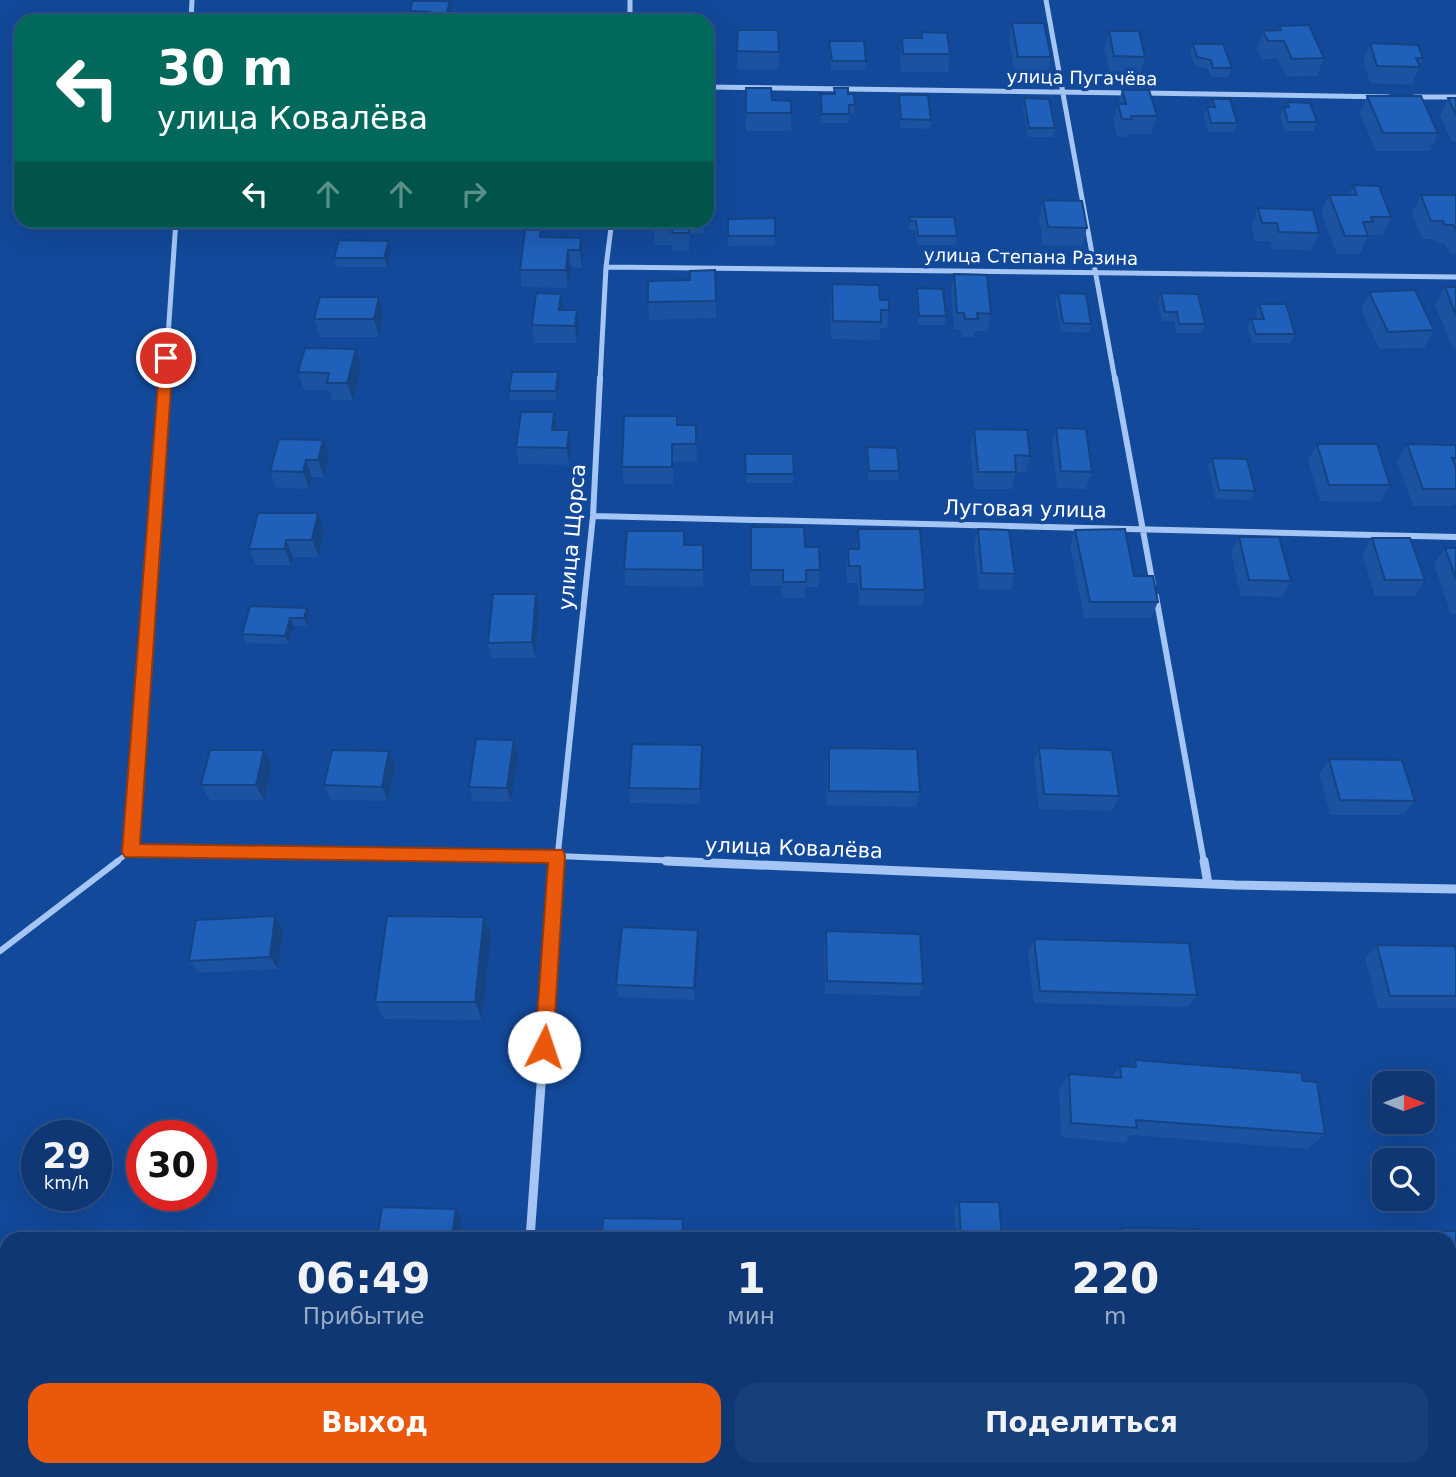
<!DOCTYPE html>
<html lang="ru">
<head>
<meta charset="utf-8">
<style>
  body { margin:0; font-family:"DejaVu Sans",sans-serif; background:#173f79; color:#f1f3f6; height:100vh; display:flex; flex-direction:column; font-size:26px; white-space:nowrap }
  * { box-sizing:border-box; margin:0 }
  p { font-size:23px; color:#9bacc5 }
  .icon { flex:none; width:38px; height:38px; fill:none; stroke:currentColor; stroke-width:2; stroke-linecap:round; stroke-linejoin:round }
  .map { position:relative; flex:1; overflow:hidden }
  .drawer { position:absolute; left:0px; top:1232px; width:1456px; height:245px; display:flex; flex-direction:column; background:#0e3774; border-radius:21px 21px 0 0; box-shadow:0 7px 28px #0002,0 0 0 2px #2e5186 }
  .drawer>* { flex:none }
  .hud { position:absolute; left:14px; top:14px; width:700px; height:214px; border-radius:21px; box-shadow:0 7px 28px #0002,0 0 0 2px #2e5186; background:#00695c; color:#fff; overflow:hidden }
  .needle { width:46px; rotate:91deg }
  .buttons { position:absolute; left:1372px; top:1071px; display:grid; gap:14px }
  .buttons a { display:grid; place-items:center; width:63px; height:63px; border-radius:14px; background:#0e3774; box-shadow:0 7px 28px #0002,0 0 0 2px #2e5186; font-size:35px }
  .speed { position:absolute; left:21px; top:1120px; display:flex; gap:14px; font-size:35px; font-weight:700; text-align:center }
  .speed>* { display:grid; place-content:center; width:91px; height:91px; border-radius:50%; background:#0e3774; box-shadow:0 7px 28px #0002,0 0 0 2px #2e5186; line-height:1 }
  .speed small { font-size:18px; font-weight:400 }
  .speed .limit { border:10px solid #d22; background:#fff; color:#111 }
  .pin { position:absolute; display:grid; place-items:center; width:60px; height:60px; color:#fff; margin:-30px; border:4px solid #fff; border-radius:50%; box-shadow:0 2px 7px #0007 }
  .me { position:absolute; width:77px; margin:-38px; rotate:4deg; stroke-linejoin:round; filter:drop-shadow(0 0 5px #0008) }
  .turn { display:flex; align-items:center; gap:24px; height:147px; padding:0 28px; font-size:32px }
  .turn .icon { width:91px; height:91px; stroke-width:2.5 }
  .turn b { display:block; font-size:49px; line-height:60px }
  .lanes { display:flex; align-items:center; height:66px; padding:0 28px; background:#0003; justify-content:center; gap:35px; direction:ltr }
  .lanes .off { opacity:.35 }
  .eta { display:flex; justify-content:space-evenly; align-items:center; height:119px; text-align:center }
  .eta b { font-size:42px; font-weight:700; line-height:49px }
  .action { display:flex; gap:14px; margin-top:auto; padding:14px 28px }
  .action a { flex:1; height:80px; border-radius:21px; background:#ea580c; color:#fff; font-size:28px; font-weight:700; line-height:80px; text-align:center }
  .action a+a { background:#173f79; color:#f1f3f6 }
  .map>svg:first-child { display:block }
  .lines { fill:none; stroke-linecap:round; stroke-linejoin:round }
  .service-far1 { stroke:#a5c6f4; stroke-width:5 }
  .service { stroke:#a5c6f4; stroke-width:6 }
  .minor-far2 { stroke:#a5c6f4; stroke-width:5 }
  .minor-far1 { stroke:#a5c6f4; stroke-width:6 }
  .minor { stroke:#a5c6f4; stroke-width:9 }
  .wall { fill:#1b53a0 }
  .shaded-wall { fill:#164382 }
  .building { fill:#1f60ba; stroke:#164382; stroke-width:2 }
  .route { fill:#ea580c; stroke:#983908; stroke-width:2 }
  .labels { text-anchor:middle; stroke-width:7; stroke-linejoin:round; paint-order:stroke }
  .far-street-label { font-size:18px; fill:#fff; stroke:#12499a }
  .street-label { font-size:21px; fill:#fff; stroke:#12499a }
</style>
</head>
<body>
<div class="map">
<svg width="1456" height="1477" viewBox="0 0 1456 1477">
  <rect width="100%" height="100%" fill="#12499a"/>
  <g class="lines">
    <!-- service-far1 -->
    <path class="service-far1" d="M116,862L131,851"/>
    <!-- service -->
    <path class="service" d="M0,951L118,861"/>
    <!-- minor-far2 -->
    <path class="minor-far2" d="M630,0V21
      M1046,0L1115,380
      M191,21L192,0
      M707,87L1130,93
      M1142,93L1389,97
      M1415,97H1456
      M606,267L1456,277
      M165,380L176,220
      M600,380L606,267L612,220"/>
    <!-- minor-far1 -->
    <path class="minor-far1" d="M165,378L131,851L557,856L706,862
      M1115,378L1153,585
      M593,516L1456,537
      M1156,596L1204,862
      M557,862L593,516L600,378"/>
    <!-- minor -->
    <path class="minor" d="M666,861L1235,885L1456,889
      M1204,861L1208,884
      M530,1239L557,861
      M1449,1397L1456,1398"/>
  </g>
  <!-- wall -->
  <path class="wall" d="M451,10L449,21L411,20L410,11Z
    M1012,23L1051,57L1047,75H1015L1009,41Z
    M1279,26L1324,58L1317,76L1286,77L1278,59H1262L1257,49L1263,31L1277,30Z
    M738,30L779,52L778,70L737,69Z
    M1109,31L1145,57L1140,74H1110L1104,49Z
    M922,32L950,54L948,72H901L900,56L902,38H921Z
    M829,41L866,61L865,70H831L829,50Z
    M1370,43L1423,58L1412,85L1370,83L1363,61Z
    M1193,44L1232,68L1229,77H1211L1208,69L1195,66L1190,53Z
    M746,88L772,100L791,113V131H746Z
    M834,88L848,94L855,105L854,114H849V123H821V94H834Z
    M1122,90L1157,116L1151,134H1128L1127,137H1117L1113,122Z
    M899,95L931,120L930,129L900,128L898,104Z
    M1367,96L1438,133L1430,151H1376L1360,114Z
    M1024,98L1055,128L1053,137H1028L1023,107Z
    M1448,98H1456V142H1452L1440,116Z
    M1212,99L1237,123L1234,132H1208L1204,116L1207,107H1210Z
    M1287,102L1317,122L1313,131H1285L1280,116L1284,107H1285Z
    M1353,185L1391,217L1383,235H1368L1360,254H1337L1321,213L1329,195H1349Z
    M1421,195H1456V254H1450L1444,243H1436L1434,239H1422L1412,213Z
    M1043,200L1087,228L1082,246L1043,245L1039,218Z
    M1258,208L1319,233L1312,250L1272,249L1270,241H1255L1251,226Z
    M910,217L957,236L956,245H917L915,230H909Z
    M728,219L775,236V245L728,246Z
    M351,220H415L413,229H353Z
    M540,220H577L576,227H541Z
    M648,220H704V234H690L689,251H672V245H655L654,227H648Z
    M542,237L581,238L583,255L582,268L571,267L568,288L522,287L520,270Z
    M389,241L391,250L387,267H337L334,258Z
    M954,274L991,314L987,331H975L974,337H962L961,330H954L951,292Z
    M690,280L716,301V318L649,320L648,302Z
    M832,284L880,300L889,310L887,328H881L879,340L831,339L830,302Z
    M1445,287H1456V349H1453L1435,305Z
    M917,288L946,316L945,325H918L916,297Z
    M1369,292L1434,330L1424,348L1379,349L1361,309Z
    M1058,293L1091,324L1089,333L1061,332L1055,302Z
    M1161,293L1205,324L1202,333H1176L1174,321H1162L1158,302Z
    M561,294L563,310L579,328L577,343H534L532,325Z
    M1259,304L1295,334L1291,343H1252L1248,328L1251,319H1257L1256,313Z
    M383,315L379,337H320L314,319Z
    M361,367L353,400H332L329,390H304L298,372Z
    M558,372L560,381L557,400H510L509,391Z
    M677,416L678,425H696L697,461L673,462V484H624L622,467Z
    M1056,428L1092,472L1086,489L1057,488L1052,445Z
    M974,429L1030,456L1026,473L1016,472L1012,489H974L970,447Z
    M279,439L329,457L324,477H312L309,489L276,488L270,471Z
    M1317,444L1390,485L1380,502L1320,501L1308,461Z
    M1407,444L1456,447V502L1453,506H1413L1397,461Z
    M516,447H571L569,465L519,464Z
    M867,447L899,471L897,480H868L866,456Z
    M745,454L794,474L793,483H746Z
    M1212,458L1255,491L1251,500L1215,499L1208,466Z
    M318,513L324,530L319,557H293L291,565H256L249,549Z
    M751,527L805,547L820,570L818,587H805V598H782V586H750Z
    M858,529L925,590L922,606L859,605L858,583H847L846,565L848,549H856Z
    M978,529L1015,574L1011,590L979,589L974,546Z
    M1075,530L1134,576L1158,602L1151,618H1084L1070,546Z
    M684,531L685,545L703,562V587L626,586L624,569Z
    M1239,537L1291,581L1282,597L1241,596L1231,553Z
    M1372,538L1425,580L1414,596H1375L1362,554Z
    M1445,548H1456V614H1451L1434,564Z
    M250,606L310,616L307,626H294L289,644L246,643L242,634Z
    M539,610L535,658H491L488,643Z
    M514,740L518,755L511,802L473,801L469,787Z
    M702,745L700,804L630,803L629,788Z
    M829,748L920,792L916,807L827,805V763Z
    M1039,748L1119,796L1112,811L1039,809L1034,763Z
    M264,750L272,765L264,800H210L201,785Z
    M1329,759L1415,801L1403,815H1330L1319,774Z
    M395,766L388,801L331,800L324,785Z
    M275,916L283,929L278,969L199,973L189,961Z
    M484,917L491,936L482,1020L384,1019L375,1002Z
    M826,931L923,984L919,996L825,994L824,944Z
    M1034,939L1197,995L1188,1007L1034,1003L1028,952Z
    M699,943L695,1000L618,997L616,985Z
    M1377,945L1456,951V1008H1378L1365,958Z
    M1135,1060L1303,1081L1325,1134L1308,1149L1131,1135L1125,1143L1061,1137L1059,1090L1069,1074L1112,1077L1120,1066L1131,1067Z
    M959,1202L1002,1239H956L954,1210Z
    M462,1217L459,1239H377Z
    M1121,1228L1202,1239H1113V1236Z
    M1441,1231H1456V1320H1449V1239H1427Z"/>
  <!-- shaded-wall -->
  <path class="shaded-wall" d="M450,1L451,10L449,21H447L446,17Z
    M581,238L583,255L582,268L580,250Z
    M389,241L391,250L387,267L384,258Z
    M568,250L571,267L568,288L566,270Z
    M561,294L564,311L562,327L559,310Z
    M379,297L383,315L379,337L374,319Z
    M577,310L579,328L577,343L575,326Z
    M356,349L361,367L353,400L347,383Z
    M558,372L560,381L557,400L556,391Z
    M554,412L557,429L554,447L552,430Z
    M569,430L571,447L569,465L567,448Z
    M323,440L329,457L324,477L318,460Z
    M306,460L312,477L309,489L303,472Z
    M318,513L324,530L319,557L312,540Z
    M286,540L293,557L291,565L285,549Z
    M536,594L539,610L535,658L532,642Z
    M307,608L310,616L307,626L304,618Z
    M290,618L294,626L289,644L285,636Z
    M514,740L518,755L511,802L507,788Z
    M702,745L703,760L700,804V789Z
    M264,750L272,765L264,800L256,785Z
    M389,751L395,766L388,801L382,787Z
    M275,916L283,929L278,969L270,957Z
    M484,917L491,936L482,1020L475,1002Z
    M698,930L699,943L695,1000L694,988Z
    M456,1209L462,1217L459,1239H454L452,1236Z"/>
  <!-- building -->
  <path class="building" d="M412,1H450L446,17L429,16L430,12L410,11Z
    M1012,23H1044L1051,57H1018Z
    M1309,25L1324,58L1292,59L1284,41H1268L1263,31L1281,30L1279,26Z
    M738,30H778L779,52L737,51Z
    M1109,31H1139L1145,57L1114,56Z
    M922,32L947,33L950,54H903L902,38H922Z
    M829,41H864L866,61H832Z
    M1370,43L1418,45L1423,58H1416L1420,67L1377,66Z
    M1193,44H1223L1232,68H1213L1211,60L1197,57Z
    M746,88H771L772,100L791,101V113H746Z
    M834,88H848V94H854L855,105H849V114H822L821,94H835Z
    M1122,90H1149L1157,116H1131L1132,119H1122L1118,104H1126Z
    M899,95H928L931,120L901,119Z
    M1367,96H1421L1438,133H1383Z
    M1024,98L1049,99L1055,128H1029Z
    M1448,98H1456V115Z
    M1212,99H1230L1237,123H1211L1207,107H1215Z
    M1287,102L1310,103L1317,122H1288L1284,107H1289Z
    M1353,185L1379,186L1391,217H1371L1373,222H1363L1368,236H1345L1329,195H1357Z
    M1421,195H1456V230L1453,225H1445L1443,221H1431Z
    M1043,200L1082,201L1087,228L1048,227Z
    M1258,208L1313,210L1319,233L1279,232L1277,223H1262Z
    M910,217H954L957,236H918L916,221H910Z
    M775,218V236H728V219Z
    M654,220H689V233H672V227H654Z
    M525,230H541L540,237L581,238L580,250H568L566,270H520Z
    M339,240L389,241L384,258H334Z
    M715,270L716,301L648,302V281L690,280V271Z
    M954,274L987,275L991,314L977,313L978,319H965L964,313H957Z
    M832,284L879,285L880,300H889V310H881V322L833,321Z
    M1445,287H1456V315Z
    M917,288L943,289L946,316H919Z
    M1415,290L1434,330L1388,332L1369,292Z
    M536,293L561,294L559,310H577L575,326L532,325Z
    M1058,293L1086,294L1091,324L1063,323Z
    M1161,293L1198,294L1205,324H1179L1177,312H1165Z
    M320,297H379L374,319H314Z
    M1259,304H1286L1295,334H1256L1251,319H1264Z
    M305,348L356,349L347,383H327L329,373L298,372Z
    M512,372H558L556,391H509Z
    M521,412H554L552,430H569L567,448L516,447Z
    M624,416H677V425H696V444H672V467H622Z
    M1056,428L1086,429L1092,472L1061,471Z
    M974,429L1027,430L1030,456L1015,455L1016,472H978Z
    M279,439L323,440L318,460H306L303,472L270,471Z
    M1317,444H1377L1390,485H1329Z
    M1407,444L1455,445L1456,447V458H1452L1456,468V489H1423Z
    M867,447L897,448L899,471H869Z
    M745,454H793L794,474H746Z
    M1212,458L1247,459L1255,491L1219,490Z
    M258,513H318L312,540H286L285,549H249Z
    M751,527H804L805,547H819L820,570H806V582H783V570H751Z
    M858,529H920L925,590L861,589L860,566H849L848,549H859Z
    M978,529L1009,530L1015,574L982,573Z
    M1125,529L1134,576H1153L1158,602H1090L1075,530Z
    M627,531H684V545H703V570L624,569Z
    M1239,537H1279L1291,581L1249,580Z
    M1372,538H1410L1425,580H1385Z
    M1445,548H1456V579Z
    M493,594H536L532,642L488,643Z
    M250,606L307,608L304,618H290L285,636L242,634Z
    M476,739L514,740L507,788L469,787Z
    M632,744L702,745L700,789L629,788Z
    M829,748L917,749L920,792L829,791Z
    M1039,748L1112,750L1119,796L1044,794Z
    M210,750H264L256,785H201Z
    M332,750L389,751L382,787L324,785Z
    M1329,759L1402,760L1415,801L1340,800Z
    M275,916L270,957L189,961L196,920Z
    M387,916L484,917L475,1002H375Z
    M622,927L698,930L694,988L616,985Z
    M826,931L920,934L923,984L827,981Z
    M1034,939L1189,943L1197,995L1040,991Z
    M1377,945L1455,946L1456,951V996H1390Z
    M1135,1060L1301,1073L1303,1081L1317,1082L1325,1134L1136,1120L1137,1128L1071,1123L1069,1074L1121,1078L1120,1066L1136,1067Z
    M959,1202H999L1002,1239H961Z
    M382,1207L456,1209L452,1236H421L420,1239H377Z
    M603,1218L683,1219L682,1239H602Z
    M1121,1228L1201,1229L1202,1239H1122Z
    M1441,1231H1456V1293L1449,1264V1239H1443Z
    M804,1235L884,1237V1239H804Z"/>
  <!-- route -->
  <path class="route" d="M166,353L173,358L140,844L563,850L565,856L553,1047L550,1054L544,1056L537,1054L535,1047L548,863L125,857L122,852L160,358Z"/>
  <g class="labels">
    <!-- far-street labels -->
    <g class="far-street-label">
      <text transform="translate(1082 78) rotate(1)" y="6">улица Пугачёва</text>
      <text transform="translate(1031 257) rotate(1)" y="6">улица Степана Разина</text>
    </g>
    <!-- street labels -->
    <g class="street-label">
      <text transform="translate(1025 509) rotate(1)" y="7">Луговая улица</text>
      <text transform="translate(572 537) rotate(-85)" y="7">улица Щорса</text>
      <text transform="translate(794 848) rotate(2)" y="7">улица Ковалёва</text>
    </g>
  </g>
</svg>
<div class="buttons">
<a><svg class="needle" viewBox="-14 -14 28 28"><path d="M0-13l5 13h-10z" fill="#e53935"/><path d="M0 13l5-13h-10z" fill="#9bacc5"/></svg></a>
<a><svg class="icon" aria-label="search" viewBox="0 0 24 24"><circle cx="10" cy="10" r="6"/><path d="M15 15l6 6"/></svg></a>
</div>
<div class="speed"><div>29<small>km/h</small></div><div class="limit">30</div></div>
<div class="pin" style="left:166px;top:358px;background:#d93025"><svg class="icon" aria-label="arrive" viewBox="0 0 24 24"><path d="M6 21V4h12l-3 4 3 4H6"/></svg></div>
<svg class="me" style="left:544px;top:1047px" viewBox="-20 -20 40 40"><circle r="19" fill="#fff"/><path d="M0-13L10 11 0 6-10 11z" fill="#ea580c"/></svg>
<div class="hud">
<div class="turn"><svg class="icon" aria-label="left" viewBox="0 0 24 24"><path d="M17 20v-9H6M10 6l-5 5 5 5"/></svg><div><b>30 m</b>улица Ковалёва</div></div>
<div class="lanes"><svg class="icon" aria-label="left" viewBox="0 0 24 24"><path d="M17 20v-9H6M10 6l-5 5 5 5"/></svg><svg class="icon off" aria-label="ahead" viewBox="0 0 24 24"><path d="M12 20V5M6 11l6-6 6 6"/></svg><svg class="icon off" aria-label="ahead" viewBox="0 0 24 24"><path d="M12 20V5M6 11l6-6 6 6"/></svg><svg class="icon off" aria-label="right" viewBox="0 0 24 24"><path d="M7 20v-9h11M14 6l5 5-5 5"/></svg></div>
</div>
<section class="drawer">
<div class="eta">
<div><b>06:49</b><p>Прибытие</p></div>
<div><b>1</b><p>мин</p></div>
<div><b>220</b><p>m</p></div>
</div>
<div class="action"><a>Выход</a><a>Поделиться</a></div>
</section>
</div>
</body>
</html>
